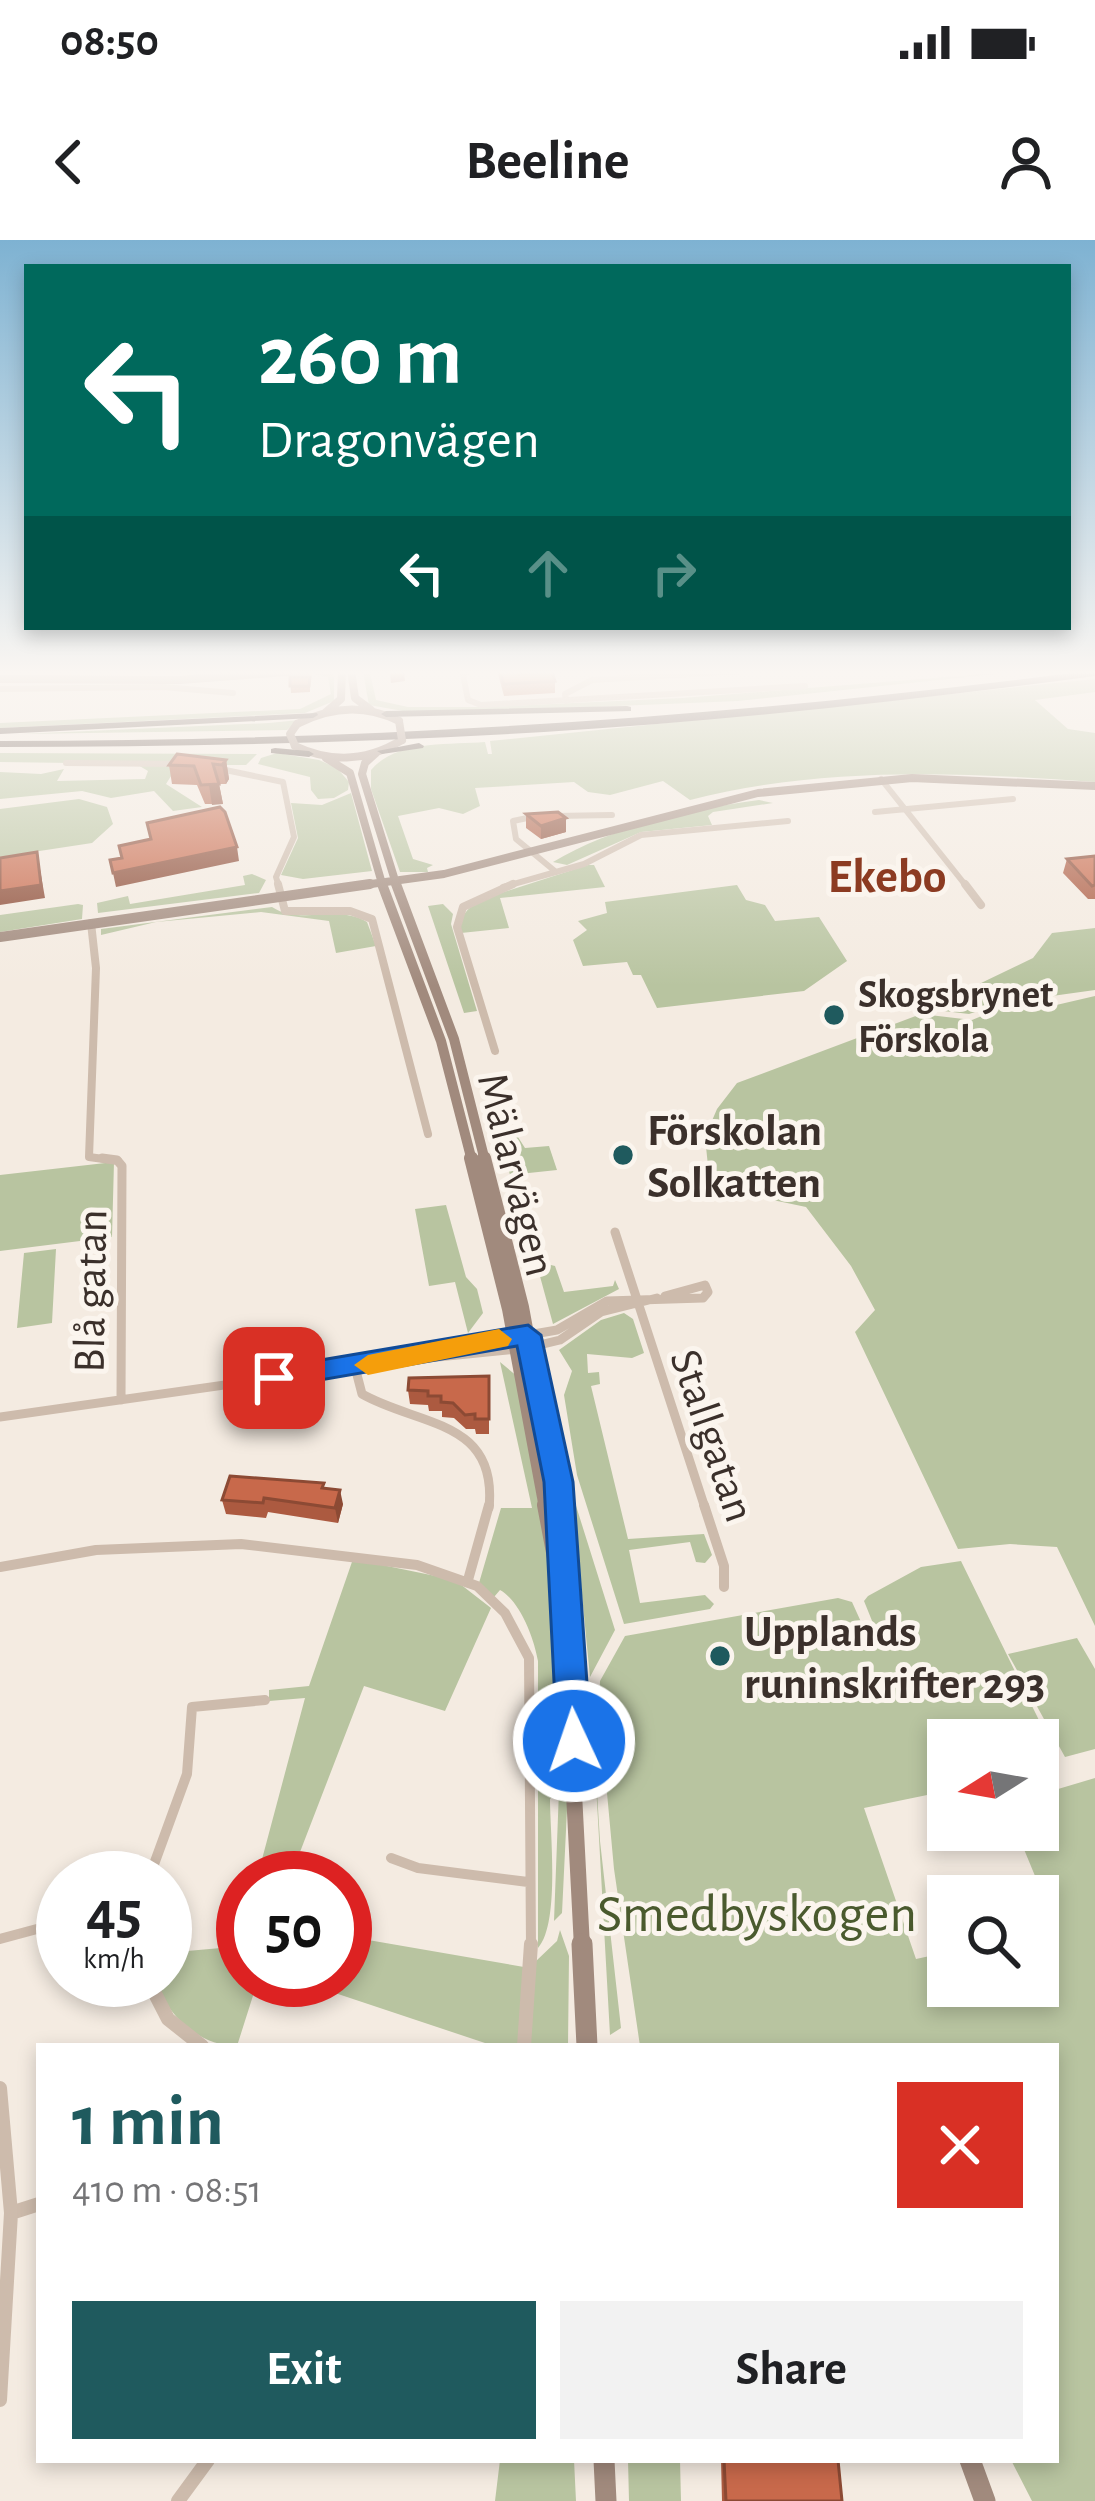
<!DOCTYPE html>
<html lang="en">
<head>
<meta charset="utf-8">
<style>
  body { margin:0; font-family:"Alegreya Sans",sans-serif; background:#f2f2f2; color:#202124; height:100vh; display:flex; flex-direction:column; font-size:45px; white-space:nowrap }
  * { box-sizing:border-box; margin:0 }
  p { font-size:39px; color:#757577 }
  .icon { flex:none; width:66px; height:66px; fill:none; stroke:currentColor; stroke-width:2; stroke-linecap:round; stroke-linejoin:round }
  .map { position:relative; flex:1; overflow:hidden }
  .side { position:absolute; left:36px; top:1803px; width:1023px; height:420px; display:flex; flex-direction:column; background:#fff; border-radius:0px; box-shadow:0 6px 18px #0003 }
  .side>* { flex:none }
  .guide { position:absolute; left:24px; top:24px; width:1047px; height:366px; border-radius:0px; box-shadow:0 6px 18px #0003; background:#00695c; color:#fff; overflow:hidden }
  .needle { width:78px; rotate:259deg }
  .tools { position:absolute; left:927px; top:1479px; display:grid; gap:24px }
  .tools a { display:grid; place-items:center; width:132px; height:132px; border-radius:0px; background:#fff; box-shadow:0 6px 18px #0003; font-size:60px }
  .speed { position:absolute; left:36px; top:1611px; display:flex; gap:24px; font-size:60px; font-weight:700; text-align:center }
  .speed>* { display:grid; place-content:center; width:156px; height:156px; border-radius:50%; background:#fff; box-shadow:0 6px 18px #0003; line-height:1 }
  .speed small { font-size:30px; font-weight:400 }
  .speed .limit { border:18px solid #d22; background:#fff; color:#111 }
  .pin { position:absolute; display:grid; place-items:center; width:102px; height:102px; color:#fff; margin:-51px; border-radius:24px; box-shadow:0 6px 18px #0006 }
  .me { position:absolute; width:132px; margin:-66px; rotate:357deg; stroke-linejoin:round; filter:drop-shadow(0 0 9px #0008) }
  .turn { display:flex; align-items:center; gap:42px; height:252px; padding:0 36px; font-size:54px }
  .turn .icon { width:156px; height:156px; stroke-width:2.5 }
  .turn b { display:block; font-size:84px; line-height:102px }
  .lanes { display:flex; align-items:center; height:114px; padding:0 36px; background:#0003; justify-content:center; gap:60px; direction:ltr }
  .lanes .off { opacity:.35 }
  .round { display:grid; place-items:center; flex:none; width:126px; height:126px; border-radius:0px; background:#f2f2f2 }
  .headline { display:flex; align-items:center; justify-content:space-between; height:204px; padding:0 36px }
  h1 { font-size:72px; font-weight:600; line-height:90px; color:#1f5a5e }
  .cta { display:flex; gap:24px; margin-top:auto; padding:24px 36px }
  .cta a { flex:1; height:138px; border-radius:0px; background:#1f5a5e; color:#fff; font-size:48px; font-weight:600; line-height:138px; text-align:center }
  .cta a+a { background:#f2f2f2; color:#202124 }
  .status { display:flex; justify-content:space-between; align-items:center; height:84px; padding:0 60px; background:#fff; direction:ltr }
  .status svg { height:33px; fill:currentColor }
  header { display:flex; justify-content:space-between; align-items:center; height:156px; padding:0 36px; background:#fff; font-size:54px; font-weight:600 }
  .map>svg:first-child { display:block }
  .green { fill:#b8c4a0 }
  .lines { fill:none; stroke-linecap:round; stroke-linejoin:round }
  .street-far4 { stroke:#cdbbac; stroke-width:6 }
  .street-far3 { stroke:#cdbbac; stroke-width:8 }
  .street-far2 { stroke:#cdbbac; stroke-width:9 }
  .street-far1 { stroke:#cdbbac; stroke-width:10 }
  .street { stroke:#cdbbac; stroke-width:14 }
  .secondary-far4 { stroke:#a18a7d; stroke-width:8 }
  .secondary-far3 { stroke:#a18a7d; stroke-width:10 }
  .secondary-far2 { stroke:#a18a7d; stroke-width:14 }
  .secondary-far1 { stroke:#a18a7d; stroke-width:16 }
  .secondary { stroke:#a18a7d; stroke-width:21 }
  .highway { fill:#5c4a42; fill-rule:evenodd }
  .secondary-bridge { stroke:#a18a7d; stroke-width:8 }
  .wall { fill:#ac5a40 }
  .shaded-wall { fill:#8c4a34 }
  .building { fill:#c8694b; stroke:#8c4a34; stroke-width:3 }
  .route { fill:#1a73e8; stroke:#114b97; stroke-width:3 }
  .slow { fill:#f59e0b }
  .poi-dot { fill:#1f5a5e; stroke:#fbf5ee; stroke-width:4.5 }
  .labels { text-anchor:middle; stroke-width:10; stroke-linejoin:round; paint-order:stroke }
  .far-poi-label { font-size:39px; font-weight:bold; fill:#3b302b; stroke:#fbf5ee; text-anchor:start }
  .poi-label { font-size:45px; font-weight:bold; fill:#3b302b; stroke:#fbf5ee; text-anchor:start }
  .street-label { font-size:45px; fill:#3b302b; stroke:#fbf5ee }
  .far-district-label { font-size:48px; font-weight:bold; fill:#8c3b22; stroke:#fbf5ee }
  .near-park-label { font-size:54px; fill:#4a5a2e; stroke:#fbf5ee }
</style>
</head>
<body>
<div class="status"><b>08:50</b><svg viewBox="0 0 49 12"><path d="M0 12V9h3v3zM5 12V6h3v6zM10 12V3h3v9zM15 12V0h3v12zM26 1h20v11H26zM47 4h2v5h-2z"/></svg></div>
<header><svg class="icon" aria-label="back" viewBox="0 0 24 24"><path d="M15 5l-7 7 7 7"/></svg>Beeline<svg class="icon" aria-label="person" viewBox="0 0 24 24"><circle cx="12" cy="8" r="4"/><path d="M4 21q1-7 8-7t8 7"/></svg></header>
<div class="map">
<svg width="1095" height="2261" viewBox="0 0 1095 2261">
  <rect width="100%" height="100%" fill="#f4ebe1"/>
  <!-- green -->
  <path class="green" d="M375,430L370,433L376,460L408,467H488L682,458L1034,430L738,461L420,474L369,465L363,432Z
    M330,433L334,436V461L305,473L0,488V483L300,469L331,454L328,437L314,434Z
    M1095,439V452L1035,460L1068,489L1095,493V542C957,532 824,526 690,560L663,541L610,555L588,552L574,542L475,548L480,566L463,574L439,568L398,576L413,619L433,625L427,628L428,632H400L371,549V530C396,500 449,505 485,502L488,514H492L490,501Z
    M299,480L287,490L21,494L269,483Z
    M0,513L257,514L246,525H220L0,522Z
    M277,513L319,520L337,528L349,542L348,550L334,558L318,559L311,550L310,537L258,524L261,518Z
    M138,525H178L166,544L202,567L173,571L154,551L111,558L82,551L0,559V532L41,534L64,529L57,541L145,539L148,531Z
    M351,553L372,631L303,639L281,635L298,598L291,563L322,565Z
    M79,559L107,567L113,584L92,603L0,617V569Z
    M759,560L773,563L713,572L708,576L712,585L641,592L567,625L553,622C611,587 692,569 759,560Z
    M588,625H594L605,647L500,658L509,688L461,693C460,674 467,669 482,659Z
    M252,634L266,640L259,653L98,673L97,663L128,656L130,664L245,645L243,636Z
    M737,645L746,660L765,665L775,681L819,677L847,721L804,751L657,768L641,735H633L627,722L583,726L573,700L587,690L578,681L607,673L605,662Z
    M78,664L83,665L82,679L0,692V675Z
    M443,664L453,674L451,684L477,771L464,773L428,666Z
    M272,667C301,686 337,664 367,682L376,706L336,713L329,681L261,672L156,682L101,695V689Z
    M1095,688V750L1002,763L969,774L927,769L1033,718L1052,693Z
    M1095,756V1386L1057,1307L1010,1304L958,1309L855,1092L875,1070L851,1026L806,967L725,950L708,926L705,897L717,869L737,843L921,774L972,780L1001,768L1052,766Z
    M489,852L525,908L549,906L557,930L510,935Z
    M114,922L112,997L0,1011V935Z
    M446,965L466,1037L477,1049L483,1073L468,1093L455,1042L429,1046L415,969Z
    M56,1009L52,1083L17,1088L24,1013Z
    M547,1024L555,1026L564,1052L613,1046L615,1040L619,1049L553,1084L538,1029Z
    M624,1073L633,1079L644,1113L632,1118L587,1114L588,1133L599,1132L600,1144L591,1146L628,1299L704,1294L712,1315L705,1323L696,1322L690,1302L629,1310L640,1363L705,1355L714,1364L710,1369L624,1384L577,1235L564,1155L572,1131L559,1110L601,1080Z
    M500,1122L518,1137L557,1377L568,1549L562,1673L554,1681L559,1550L550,1559C550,1594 560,1683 538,1708V1421C534,1398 520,1361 500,1350L494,1357L479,1343L501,1268H532Z
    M572,1253L615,1390L590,1437L600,1601L621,1788L610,1795L590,1437Z
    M353,1319L455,1340L491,1368L445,1471L364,1446L290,1638H257L305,1458L269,1461V1450L309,1446Z
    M961,1321L1057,1517L1051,1537L1038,1540V1500H948V1557L932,1554L864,1568L916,1719L948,1712V1746H1038V1694L1057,1689L1016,1590H1038V1555L1095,1538V2261H1032L1011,2220H1056V1806H640L614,1629L599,1466L600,1441L625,1396L838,1358L852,1362L871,1404L881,1403L864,1361L868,1356L921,1327Z
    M1077,1398L1095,1429V1509L1065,1517L1008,1414Z
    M560,1690L569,1716L568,1806H529L535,1722L557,1701Z
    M345,1696L524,1727L518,1806H494L296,1740H345Z
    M243,1706V1740H258L237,1806C198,1806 167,1775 155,1740H165V1713Z
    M500,2220H574L576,2261H495Z
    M628,2220H680L681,2261H629Z"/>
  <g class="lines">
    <!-- street-far4 -->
    <path class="street-far4" d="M462,430L468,460L481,465L805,446
      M462,432L485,430
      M0,449L163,447L233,453
      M566,461L565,454L592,440L760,430
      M66,523L181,524
      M216,528L283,542L294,597L276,637L279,647
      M881,539L967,647
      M875,572L1013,559
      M555,576L612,575
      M532,577L513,581L516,599L556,632
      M503,647L584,624L641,595L788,581"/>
    <!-- street-far3 -->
    <path class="street-far3" d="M278,644L285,671H350L372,679L428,894
      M965,644L981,665
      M91,683L96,728L89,917L118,921
      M495,811L457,687L463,667L513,644"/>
    <!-- street-far2 -->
    <path class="street-far2" d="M102,918L117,920L122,926L121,1160
      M615,992L705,1268
      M528,1095L557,1090L607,1061L703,1058L708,1052L705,1045L665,1056
      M531,1107L560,1100L601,1072L657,1058
      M412,1115L514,1097
      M355,1127L362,1154C418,1186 498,1179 489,1268
      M0,1177L378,1123L517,1109"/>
    <!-- street-far1 -->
    <path class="street-far1" d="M704,1265L724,1326V1347
      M0,1327L96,1310L241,1304L417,1325L477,1346L505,1373L529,1418L531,1707
      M468,1340L489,1265
      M391,1618L418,1628L528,1642
      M149,1638L187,1534L192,1467L265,1460
      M0,1699L63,1682"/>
    <!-- street -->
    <path class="street" d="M148,1740L168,1779L202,1806
      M524,1806L531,1704
      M0,1848L11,1973L0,2160
      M11,1973L39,1964
      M178,2261L208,2220"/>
    <!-- secondary-far4 -->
    <path class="secondary-far4" d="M351,430L355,458L371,470
      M0,439L180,440L312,430
      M326,472L341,459L342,430
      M297,484C330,467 365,464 399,481
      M295,506C331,523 368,521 402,500
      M376,513L365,523L362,534L397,647
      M326,518L350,533L383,647
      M349,647L444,634L758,553L912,538L1095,546"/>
    <!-- secondary-far3 -->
    <path class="secondary-far3" d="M382,644L441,801L472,921
      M396,644L454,799L485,921
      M0,697L370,644"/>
    <!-- secondary-far2 -->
    <path class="secondary-far2" d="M471,918L509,1069L546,1268
      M484,918L522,1067L559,1268"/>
    <!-- secondary-far1 -->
    <path class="secondary-far1" d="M545,1265L556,1323
      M559,1265L582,1707"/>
    <!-- secondary -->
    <path class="secondary" d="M582,1704L587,1806
      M604,2220L606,2261
      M970,2220L985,2261"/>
    <!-- highway -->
    <path class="highway" d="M1095,430V436C912,460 729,481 544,492C363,503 182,507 0,507V501C370,501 728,478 1095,430Z
      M627,466L631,467V471L386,477L381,474L386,471Z
      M317,473L318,475L313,478L0,494V488Z
      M419,503L424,506L423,508L382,514L377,511Z
      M275,508L309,511L314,514L309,517L271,513V509Z"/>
    <!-- secondary-bridge -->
    <path class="secondary-bridge" d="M399,481L402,500
      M295,506L290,494L297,484"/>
  </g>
  <!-- wall -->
  <path class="wall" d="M497,430H517L519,434L555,441V453L504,456Z
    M290,437L310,443V452L291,453Z
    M226,520L229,539L226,544H219L223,564H205L197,545L172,544L169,525Z
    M526,574L566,578V592L541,599L526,588Z
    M1095,616V659H1088L1063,633L1067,619Z
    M489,1136V1194H476L475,1189H466L454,1178L442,1177V1171H429L428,1165L410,1164L408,1150Z
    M325,1249L343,1264L338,1283L268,1272L266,1278L226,1274L222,1260Z
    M721,2220H838L842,2261H722Z"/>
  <!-- shaded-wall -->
  <path class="shaded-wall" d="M404,432L405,441L391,443L390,433Z
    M226,520L229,539L226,544L222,525Z
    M219,544L223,564L212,565L209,545Z
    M566,578V592L541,599V586Z
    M237,607L239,621L116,647L113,633Z
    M37,612L45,658L0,665V651Z
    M340,1250L343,1264L338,1283L335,1268Z"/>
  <!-- building -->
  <path class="building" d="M499,430H517L519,434L552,432L555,441L504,444Z
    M290,437H310L309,446H290Z
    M177,514L226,520L222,525L213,524L219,544L201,545L194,526L169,525Z
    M220,567L225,572L237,607L113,633L110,620L122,618L119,606L151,599L147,583Z
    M558,572L566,578L541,586L526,574Z
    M37,612L41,645L0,651V618Z
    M1095,616V645L1092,646L1067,619Z
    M489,1136V1179H475V1174L465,1175L453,1163L441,1162V1156H428V1151L408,1150L409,1138Z
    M230,1236L324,1243L322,1248L340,1250L335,1268L264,1258L263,1263L222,1260Z
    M724,2220H838L842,2261H726Z"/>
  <!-- sky -->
  <linearGradient id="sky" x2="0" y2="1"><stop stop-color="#7eb2d2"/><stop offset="0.58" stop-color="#faf6f2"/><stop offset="1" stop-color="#faf6f2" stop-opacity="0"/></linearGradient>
  <rect width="1095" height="746" fill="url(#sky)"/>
  <!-- route -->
  <path class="route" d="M528,1085L541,1095L573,1242L591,1501L586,1512L574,1516L562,1512L557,1501L544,1242L517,1106L274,1148L261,1138L274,1128Z"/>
  <!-- slow -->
  <path class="slow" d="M499,1089L512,1099L508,1106L368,1135L354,1125L368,1115Z"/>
  <!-- markers -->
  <g class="poi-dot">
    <circle cx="834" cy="775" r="12"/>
    <circle cx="623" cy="915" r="12"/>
    <circle cx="720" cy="1416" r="12"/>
  </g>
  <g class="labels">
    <!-- far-poi labels -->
    <g class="far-poi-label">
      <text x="858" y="767">Skogsbrynet<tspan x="858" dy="45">Förskola</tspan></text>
    </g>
    <!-- poi labels -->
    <g class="poi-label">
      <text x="647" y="905">Förskolan<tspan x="647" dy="52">Solkatten</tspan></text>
      <text x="744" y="1406">Upplands<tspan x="744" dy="52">runinskrifter 293</tspan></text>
    </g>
    <!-- street labels -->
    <g class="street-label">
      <text transform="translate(518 934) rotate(76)" y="16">Mälarvägen</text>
      <text transform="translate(89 1051) rotate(-89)" y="16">Blå gatan</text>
      <text transform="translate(714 1195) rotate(71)" y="16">Stallgatan</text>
    </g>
    <!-- far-district labels -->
    <g class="far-district-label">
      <text x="887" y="652">Ekebo</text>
    </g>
    <!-- near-park labels -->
    <g class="near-park-label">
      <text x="757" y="1691">Smedbyskogen</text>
    </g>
  </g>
</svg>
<div class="tools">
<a><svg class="needle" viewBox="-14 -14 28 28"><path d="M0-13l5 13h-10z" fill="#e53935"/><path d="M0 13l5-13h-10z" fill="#757577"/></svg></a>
<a><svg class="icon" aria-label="search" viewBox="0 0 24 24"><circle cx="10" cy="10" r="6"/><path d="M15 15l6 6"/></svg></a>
</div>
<div class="speed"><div>45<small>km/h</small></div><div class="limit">50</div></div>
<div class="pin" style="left:274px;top:1138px;background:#d93025"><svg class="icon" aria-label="arrive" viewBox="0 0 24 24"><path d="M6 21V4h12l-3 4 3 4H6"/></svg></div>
<svg class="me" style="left:574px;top:1501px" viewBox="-20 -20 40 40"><circle r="17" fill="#1a73e8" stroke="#fff" stroke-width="3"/><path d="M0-11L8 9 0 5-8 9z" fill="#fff"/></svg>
<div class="guide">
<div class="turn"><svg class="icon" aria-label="left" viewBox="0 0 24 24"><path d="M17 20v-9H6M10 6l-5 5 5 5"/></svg><div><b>260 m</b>Dragonvägen</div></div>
<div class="lanes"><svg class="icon" aria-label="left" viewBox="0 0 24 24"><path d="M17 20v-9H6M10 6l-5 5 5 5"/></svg><svg class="icon off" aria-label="ahead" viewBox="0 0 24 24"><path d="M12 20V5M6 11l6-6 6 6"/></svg><svg class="icon off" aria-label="right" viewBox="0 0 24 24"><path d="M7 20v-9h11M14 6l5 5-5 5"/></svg></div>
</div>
<section class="side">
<div class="headline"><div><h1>1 min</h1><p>410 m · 08:51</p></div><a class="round" style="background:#d93025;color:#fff"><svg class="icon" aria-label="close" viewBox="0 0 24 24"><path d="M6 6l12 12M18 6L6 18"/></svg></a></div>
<div class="cta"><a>Exit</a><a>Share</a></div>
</section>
</div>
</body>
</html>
